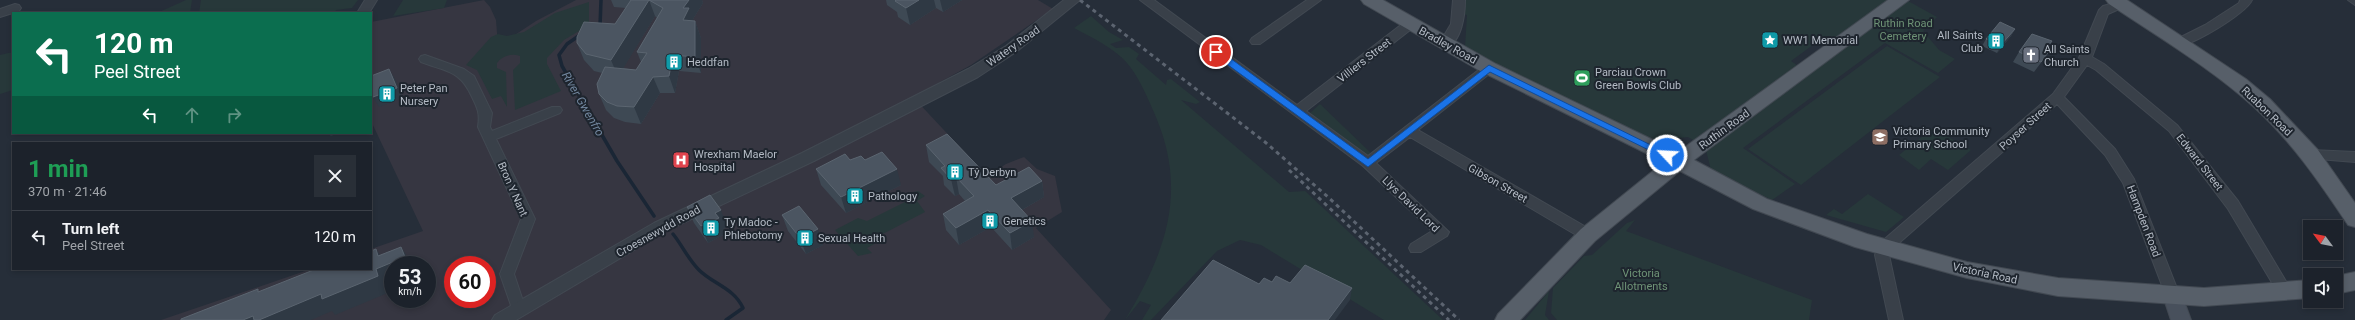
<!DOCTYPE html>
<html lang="en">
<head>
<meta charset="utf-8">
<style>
  body { margin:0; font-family:Roboto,sans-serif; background:#292f37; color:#f1f3f6; height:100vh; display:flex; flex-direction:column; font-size:15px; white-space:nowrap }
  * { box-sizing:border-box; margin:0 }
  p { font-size:13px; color:#a0a4a9 }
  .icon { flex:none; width:22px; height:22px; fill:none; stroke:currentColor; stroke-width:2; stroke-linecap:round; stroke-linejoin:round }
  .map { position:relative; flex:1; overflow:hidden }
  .details { position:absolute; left:12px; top:142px; width:360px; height:128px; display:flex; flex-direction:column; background:#1c222b; border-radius:0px; box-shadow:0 2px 6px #0003,0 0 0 1px #3a3f47 }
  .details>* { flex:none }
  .hud { position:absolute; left:12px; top:12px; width:360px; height:122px; border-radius:0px; box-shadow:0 2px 6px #0003,0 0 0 1px #3a3f47; background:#0b6e4f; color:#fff; overflow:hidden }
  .needle { width:26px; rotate:302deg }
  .controls { position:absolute; left:2303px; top:220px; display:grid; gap:8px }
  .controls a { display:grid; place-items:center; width:40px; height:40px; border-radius:0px; background:#1c222b; box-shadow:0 2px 6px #0003,0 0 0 1px #3a3f47; font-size:20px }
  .speed { position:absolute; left:384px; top:256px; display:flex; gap:8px; font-size:20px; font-weight:700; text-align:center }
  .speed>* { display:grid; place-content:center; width:52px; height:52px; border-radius:50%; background:#1c222b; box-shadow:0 2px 6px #0003,0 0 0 1px #3a3f47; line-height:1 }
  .speed small { font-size:10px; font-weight:400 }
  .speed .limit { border:6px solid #d22; background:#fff; color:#111 }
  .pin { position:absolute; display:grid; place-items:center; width:34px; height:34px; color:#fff; margin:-17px; border:2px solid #fff; border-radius:50%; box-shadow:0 1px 4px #0007 }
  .me { position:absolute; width:44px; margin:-22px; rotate:295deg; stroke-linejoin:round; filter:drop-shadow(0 0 3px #0008) }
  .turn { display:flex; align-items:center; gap:14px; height:84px; padding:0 16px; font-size:18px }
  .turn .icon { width:52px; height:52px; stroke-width:2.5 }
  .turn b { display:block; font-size:28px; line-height:34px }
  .lanes { display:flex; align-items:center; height:38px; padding:0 16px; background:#0003; justify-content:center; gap:20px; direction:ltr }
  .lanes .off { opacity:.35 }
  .round { display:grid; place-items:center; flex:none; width:42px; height:42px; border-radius:0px; background:#292f37 }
  .headline { display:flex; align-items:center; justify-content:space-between; height:68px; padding:0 16px }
  h1 { font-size:24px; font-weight:700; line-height:30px; color:#1e9e55 }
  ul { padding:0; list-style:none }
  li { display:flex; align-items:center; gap:12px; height:52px; padding:0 16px; border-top:1px solid #3a3f47 }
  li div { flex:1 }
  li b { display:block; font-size:15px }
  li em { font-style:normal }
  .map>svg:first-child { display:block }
  .medical { fill:#363641; fill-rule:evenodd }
  .green { fill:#27383a }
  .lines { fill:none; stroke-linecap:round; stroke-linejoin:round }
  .stream { stroke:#1a2635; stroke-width:3.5 }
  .minor-casing { stroke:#424952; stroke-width:2 }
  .tertiary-casing { stroke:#424952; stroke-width:2 }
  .secondary-casing { stroke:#424952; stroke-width:2 }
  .primary-casing { stroke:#424952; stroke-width:2 }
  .minor { fill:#394049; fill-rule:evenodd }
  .tertiary { fill:#394049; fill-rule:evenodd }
  .secondary { fill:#48505c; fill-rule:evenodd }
  .primary { fill:#575f69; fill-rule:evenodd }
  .rail { stroke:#5c6470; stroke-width:3; stroke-dasharray:4 4; stroke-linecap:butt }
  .wall { fill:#3e4954; fill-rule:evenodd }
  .shaded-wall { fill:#2f3944 }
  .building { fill:#4b5561; stroke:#5b6570 }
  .route { fill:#1a73e8; stroke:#114b97 }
  .labels { text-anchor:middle; stroke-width:4; stroke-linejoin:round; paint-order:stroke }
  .park-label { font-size:11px; fill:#6e9376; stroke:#1e252e }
  .poi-label { font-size:11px; fill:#b4bbc5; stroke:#1e252e; text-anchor:start }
  .street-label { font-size:11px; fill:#b4bbc5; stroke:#1e252e }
  .water-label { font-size:12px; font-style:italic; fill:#72879f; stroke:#1e252e }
</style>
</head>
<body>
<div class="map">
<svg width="2355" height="320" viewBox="0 0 2355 320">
  <rect width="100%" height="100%" fill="#262e39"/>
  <!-- medical -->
  <path class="medical" d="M484,0L490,7L496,20L498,46L536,21L576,0H1038L1053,9L971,65L913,97L987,176L1006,164L1024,157L1037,169L1055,176L1062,212L1036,228L1111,310L1104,320H161L311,269H371V249L423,231L371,121V22ZM393,265H427V299H393ZM453,265H487V299H453Z"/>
  <!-- green -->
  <path class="green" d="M186,0H192L190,13H157Z
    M201,0H358L352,8L336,10L335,13H199Z
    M403,0H447L444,8L393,16Z
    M1464,0H1888L1825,47L1817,42L1791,61L1798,66L1695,141L1688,137L1654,141L1492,64L1465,47L1467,15L1463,14Z
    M1908,1L1937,17L1923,31L1939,50L1955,59L1938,73L1885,43L1743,148L1795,184L1772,200L1711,170L1706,150Z
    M589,2V25L564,40L547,58V64L561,91L515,110L513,70L520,63V56C511,53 502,56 497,63V68L506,72L507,107L501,96L492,99L477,70L466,65L491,37L498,34L507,36L524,32L555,13Z
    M1091,16L1109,32L1123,40L1110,44L1116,48L1129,47L1139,54L1136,59L1166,85L1167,80L1171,79L1200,102L1196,104L1181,100L1289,192L1305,191L1443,320H1384L1261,245L1240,240L1217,251L1151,320H1142L1151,305L1140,301L1125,320C1168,249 1189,187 1152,108C1145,92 1138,76 1127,63C1114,48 1091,37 1074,28Z
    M1887,46L1940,77L1801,185L1748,149Z
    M13,52V90L0,94V55Z
    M1320,104L1373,155H1364L1312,117L1310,113Z
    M1933,128L1971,150L1948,170L1931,159L1919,170L1899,155Z
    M918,191L925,196L917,201L925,212L877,237L878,242L867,248L872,253L858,256L835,230L858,218L867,221L913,198L905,194Z
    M1868,194L1904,217L1886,232L1826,215L1834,209L1842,214Z
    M1635,220L1626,231L1812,300L1809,320H1557L1551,313L1553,288L1584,256L1592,255L1627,223Z
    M1549,291L1545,315L1549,320H1525Z"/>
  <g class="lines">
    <!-- stream -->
    <path class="stream" d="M598,27L600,26L601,0
      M580,35L567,44L559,55L562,66L617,161L654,216
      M673,234C682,245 688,259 699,270C713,284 734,288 743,308L726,320"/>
    <!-- minor casing -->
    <g class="minor-casing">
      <path id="minor" d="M365,0H377L369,13H357Z
        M1140,0H1154L1297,105L1406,21H1414L1416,24L1414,27L1306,111L1368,156L1485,65H1493L1495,68L1493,71L1418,130L1593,231L1595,235L1593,239H1583L1410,137L1376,163L1449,232L1447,236L1421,252H1411L1409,248L1411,244L1432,231L1363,166Z
        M1307,0H1321L1260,44H1252L1250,41L1252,38Z
        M1453,0H1465C1465,14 1462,43 1445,48L1439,44L1451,24Z
        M2240,0H2252C2247,13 2188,49 2175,46L2173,43L2175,40L2205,25L2239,3Z
        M2348,0H2355V5Z
        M2122,1L2128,5L2108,14L2092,57L2104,64L2177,125L2238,201L2290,288L2292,292L2290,296L2285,298L2280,296L2228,209L2169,131L2096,70L2087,65L2064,97L2115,149L2134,179L2180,296L2178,300L2173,302L2168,300L2166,296L2123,183L2105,155L2057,104L1891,250L1889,255L1903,320H1889L1875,255L1880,243L2053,94L2079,58L2099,10L2103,6Z
        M15,4L19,5L21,8L19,11L0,17V9Z
        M425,55L464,69L474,76L492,113L490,127L492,131L552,107H560L562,110L560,113L496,139L535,219L514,274L526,310L524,314L519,316L514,314L500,274L521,219L478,127C480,114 478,109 472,97C460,70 447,72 421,62L419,59L421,56Z
        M2311,150L2355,152V162L2306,158L2305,155Z"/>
    </g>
    <!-- tertiary casing -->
    <g class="tertiary-casing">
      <path id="tertiary" d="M1064,0H1080L1016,52L978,77L814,161L666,231L516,320H492L495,315L654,223L802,153L968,69L1006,46Z"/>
    </g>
    <!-- secondary casing -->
    <g class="secondary-casing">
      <path id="secondary" d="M2173,288L2180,290L2191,320H2171L2163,296L2166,290Z"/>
    </g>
    <!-- primary casing -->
    <g class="primary-casing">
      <path id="primary" d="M1361,0H1383L1496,64L1678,152L1888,0H1909L1694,160L1767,199L1867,234L1967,262L2058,278L2204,288L2310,280V298L2204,306L2058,296L1967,278L1855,247L1753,209L1680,171L1595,241L1520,320H1495L1498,314L1581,229L1664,162L1482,72L1364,4Z
        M2106,0H2127L2246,79L2270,99L2318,150L2355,203V227L2348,225C2320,183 2292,142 2255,108C2211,68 2158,37 2109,4Z
        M2355,272V290L2336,294V276Z"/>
    </g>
    <!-- minor -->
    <use href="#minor" class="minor"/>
    <!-- tertiary -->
    <use href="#tertiary" class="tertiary"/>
    <!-- secondary -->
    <use href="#secondary" class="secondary"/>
    <!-- primary -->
    <use href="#primary" class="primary"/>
    <!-- rail -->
    <path class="rail" d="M1080,0L1265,142L1328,197L1459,320
      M1289,170L1449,320"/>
  </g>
  <!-- wall -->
  <path class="wall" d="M611,0H702L703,3L693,19V21H695L701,38V73L679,71L675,93H660L641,124L625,122L614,118L606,110L599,94L602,73L594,71L584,60L577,43L615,24L626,8L614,7ZM655,16L657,18L637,52L641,62L636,70L623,68Z
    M886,0H962L943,12L936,8L910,25L898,17L897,12L887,5Z
    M2015,29L2011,36L1997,53L1982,46L1986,39Z
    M2047,49L2043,60L2034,72L2013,62L2019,52Z
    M926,145L996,185L1042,181L1044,197L1022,210L1034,237L1012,250L991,227L959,245L946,230L943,214L965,201L959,194L955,196L944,185L943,176L929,162Z
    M850,160H865L901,185L846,213L821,185L816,169Z
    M687,207L727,227L723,229L725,234L708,243L694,223Z
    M782,215L823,245L806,254L788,231Z"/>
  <!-- shaded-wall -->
  <path class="shaded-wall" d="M649,0L655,16L618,77L611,60Z
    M689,0H702L703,3L693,19L695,25L683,20V8Z
    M919,0H934L936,8L910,25L906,8Z
    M940,0H962L943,12Z
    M695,21L701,38V73L695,57Z
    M2015,29L2011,36L1997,53L2001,45Z
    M673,55L679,71L675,93L669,76Z
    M389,69L395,79L403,98L379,107L373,97Z
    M653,77L660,93L641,124L634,107Z
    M328,133H339L331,136Z
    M897,169L901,185L846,213L841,197Z
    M956,177L959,194L955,196L951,179Z
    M1042,181L1044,197L1013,215L1011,198Z
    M721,210L727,227L723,229L725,234L708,243L701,226L715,213Z
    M988,210L991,227L959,245L956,228Z
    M1032,221L1034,237L1012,250L1010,233Z
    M818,229L823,245L806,254L800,238Z
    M401,247L413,265H393V283L387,286L390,292L335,315L332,311L311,320H259L376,269L378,256L376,249L387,265Z
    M1352,288L1350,300L1335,320H1328Z
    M253,316L256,320H243Z"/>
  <!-- building -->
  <path class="building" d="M631,0H649L611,60L586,54L577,43V37L584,22L615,24Z
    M649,0H689L683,8H689L683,20L695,21V57L673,55L669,76L653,77L634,107L617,106L607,102L599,94L597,84L605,67L636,70L647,53L637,52L663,8Z
    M896,0H919L906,8L895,1Z
    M2000,22L2015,29L2001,45L1986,39Z
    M2032,34L2052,41L2047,48L2050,50L2041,62L2019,52Z
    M389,69L397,88L373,97L371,94V76Z
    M947,134L996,185L1029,167L1042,181L1011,198L1032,221L1010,233L988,210L956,228L943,214L974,196L956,177L951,179L941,168L945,166L926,145Z
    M882,152L897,169L841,197L816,169L845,154L850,160L861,156L865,160Z
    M710,195L721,210L715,213L719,218L701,226L687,207Z
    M799,206L818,229L800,238L782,215Z
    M401,247L405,257L376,269L378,276L322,299L321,294L259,320H254L253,316L243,320H181V319L258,289V292L316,269H371V251L376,249L378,256Z
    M1213,260L1259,284L1264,278L1272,282L1276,276L1290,283L1305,265L1352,288L1328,320H1161Z"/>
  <!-- route -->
  <path class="route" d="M1213,50H1219L1368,159L1489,65L1671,155L1667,158L1663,157L1490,72L1368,167L1213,54Z"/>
  <!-- icons -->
  <defs>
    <g id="sight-square" transform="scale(0.9)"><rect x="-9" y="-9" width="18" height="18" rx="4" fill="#0f9aa8" stroke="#1e252e"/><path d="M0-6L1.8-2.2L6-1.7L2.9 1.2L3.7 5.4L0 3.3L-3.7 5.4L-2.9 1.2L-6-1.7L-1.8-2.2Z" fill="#fff"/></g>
    <g id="building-square" transform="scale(0.9)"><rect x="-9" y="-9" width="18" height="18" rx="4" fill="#0f9aa8" stroke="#1e252e"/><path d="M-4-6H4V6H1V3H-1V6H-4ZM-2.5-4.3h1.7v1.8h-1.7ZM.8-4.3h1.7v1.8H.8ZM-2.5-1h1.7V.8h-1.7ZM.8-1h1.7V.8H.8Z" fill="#fff"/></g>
    <g id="church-square" transform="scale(0.9)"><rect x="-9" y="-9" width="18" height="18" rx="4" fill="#6b7280" stroke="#1e252e"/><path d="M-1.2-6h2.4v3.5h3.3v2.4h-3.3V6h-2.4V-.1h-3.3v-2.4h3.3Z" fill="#fff"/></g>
    <g id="stadium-square" transform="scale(0.9)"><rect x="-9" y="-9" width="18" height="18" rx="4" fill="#2e9e5b" stroke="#1e252e"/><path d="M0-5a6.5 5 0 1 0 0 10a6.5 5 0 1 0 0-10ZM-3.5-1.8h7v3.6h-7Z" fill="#fff"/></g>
    <g id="school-square" transform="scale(0.9)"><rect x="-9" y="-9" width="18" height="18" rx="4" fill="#8d6e63" stroke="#1e252e"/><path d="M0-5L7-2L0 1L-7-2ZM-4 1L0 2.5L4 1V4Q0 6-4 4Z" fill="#fff"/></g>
    <g id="hospital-square" transform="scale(0.9)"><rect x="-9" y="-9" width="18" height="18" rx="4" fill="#e0444e" stroke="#1e252e"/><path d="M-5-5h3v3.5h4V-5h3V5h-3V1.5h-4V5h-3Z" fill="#fff"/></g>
  </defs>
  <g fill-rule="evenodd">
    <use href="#sight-square" x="1770" y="40"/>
    <use href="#building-square" x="1996" y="41"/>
    <use href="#church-square" x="2031" y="55"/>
    <use href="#building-square" x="674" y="62"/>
    <use href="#stadium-square" x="1582" y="78"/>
    <use href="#building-square" x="387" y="94"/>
    <use href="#school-square" x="1880" y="137"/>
    <use href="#hospital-square" x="681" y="160"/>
    <use href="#building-square" x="955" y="172"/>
    <use href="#building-square" x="855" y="196"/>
    <use href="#building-square" x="990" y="221"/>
    <use href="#building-square" x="711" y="228"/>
    <use href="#building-square" x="805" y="238"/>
  </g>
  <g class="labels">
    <!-- park labels -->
    <g class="park-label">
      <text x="1903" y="27">Ruthin Road<tspan x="1903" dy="13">Cemetery</tspan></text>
      <text x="1641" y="277">Victoria<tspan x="1641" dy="13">Allotments</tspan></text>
    </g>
    <!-- poi labels -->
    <g class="poi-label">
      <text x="1983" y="39" text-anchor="end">All Saints<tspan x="1983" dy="13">Club</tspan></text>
      <text x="1783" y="44">WW1 Memorial</text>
      <text x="2044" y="53">All Saints<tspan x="2044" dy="13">Church</tspan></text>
      <text x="687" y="66">Heddfan</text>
      <text x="1595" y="76">Parciau Crown<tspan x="1595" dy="13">Green Bowls Club</tspan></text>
      <text x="400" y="92">Peter Pan<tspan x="400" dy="13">Nursery</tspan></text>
      <text x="1893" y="135">Victoria Community<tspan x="1893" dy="13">Primary School</tspan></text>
      <text x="694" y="158">Wrexham Maelor<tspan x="694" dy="13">Hospital</tspan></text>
      <text x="968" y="176">Tŷ Derbyn</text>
      <text x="868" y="200">Pathology</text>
      <text x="1003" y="225">Genetics</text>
      <text x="724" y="226">Ty Madoc -<tspan x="724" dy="13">Phlebotomy</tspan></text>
      <text x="818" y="242">Sexual Health</text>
    </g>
    <!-- street labels -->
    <g class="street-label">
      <text transform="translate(1448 45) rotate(29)" y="4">Bradley Road</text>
      <text transform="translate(1013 46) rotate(-35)" y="4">Watery Road</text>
      <text transform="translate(1364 60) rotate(-38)" y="4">Villiers Street</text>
      <text transform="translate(2267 111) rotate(44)" y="4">Ruabon Road</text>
      <text transform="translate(2025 126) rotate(-42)" y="4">Poyser Street</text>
      <text transform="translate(1724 129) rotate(-36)" y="4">Ruthin Road</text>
      <text transform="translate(2200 162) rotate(52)" y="4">Edward Street</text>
      <text transform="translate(1498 183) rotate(30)" y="4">Gibson Street</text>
      <text transform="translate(513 189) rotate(66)" y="4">Bron Y Nant</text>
      <text transform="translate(1411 204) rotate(44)" y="4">Llys David Lord</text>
      <text transform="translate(2144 221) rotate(69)" y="4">Hampden Road</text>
      <text transform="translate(658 231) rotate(-29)" y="4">Croesnewydd Road</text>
      <text transform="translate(1985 273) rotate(12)" y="4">Victoria Road</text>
    </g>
    <!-- water labels -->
    <g class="water-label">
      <text transform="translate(583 104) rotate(60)" y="4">River Gwenfro</text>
    </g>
  </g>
</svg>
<div class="controls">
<a><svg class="needle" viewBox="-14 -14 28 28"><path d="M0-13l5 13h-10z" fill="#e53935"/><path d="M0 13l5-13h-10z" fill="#a0a4a9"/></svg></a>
<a><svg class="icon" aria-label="sound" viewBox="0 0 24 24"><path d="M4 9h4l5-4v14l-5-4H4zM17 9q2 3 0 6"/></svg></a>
</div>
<div class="speed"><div>53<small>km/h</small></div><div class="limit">60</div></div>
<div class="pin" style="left:1216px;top:52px;background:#d93025"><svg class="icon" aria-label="arrive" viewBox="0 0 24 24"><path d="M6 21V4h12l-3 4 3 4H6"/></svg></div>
<svg class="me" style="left:1667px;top:155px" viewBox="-20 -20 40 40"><circle r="17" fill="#1a73e8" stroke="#fff" stroke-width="3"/><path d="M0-11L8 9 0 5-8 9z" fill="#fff"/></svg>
<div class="hud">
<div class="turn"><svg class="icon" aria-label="left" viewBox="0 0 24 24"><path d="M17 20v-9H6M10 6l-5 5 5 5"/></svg><div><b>120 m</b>Peel Street</div></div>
<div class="lanes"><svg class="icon" aria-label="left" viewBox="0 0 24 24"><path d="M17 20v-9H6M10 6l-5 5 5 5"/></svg><svg class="icon off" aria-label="ahead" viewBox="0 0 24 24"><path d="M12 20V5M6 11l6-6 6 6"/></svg><svg class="icon off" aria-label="right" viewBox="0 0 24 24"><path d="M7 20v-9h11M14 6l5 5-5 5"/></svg></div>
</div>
<section class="details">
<div class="headline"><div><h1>1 min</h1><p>370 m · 21:46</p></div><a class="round"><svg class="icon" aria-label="close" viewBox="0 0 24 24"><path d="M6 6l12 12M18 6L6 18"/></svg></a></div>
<ul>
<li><svg class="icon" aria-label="left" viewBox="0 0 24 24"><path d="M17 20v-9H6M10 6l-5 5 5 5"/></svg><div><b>Turn left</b><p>Peel Street</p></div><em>120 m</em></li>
</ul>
</section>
</div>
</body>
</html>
